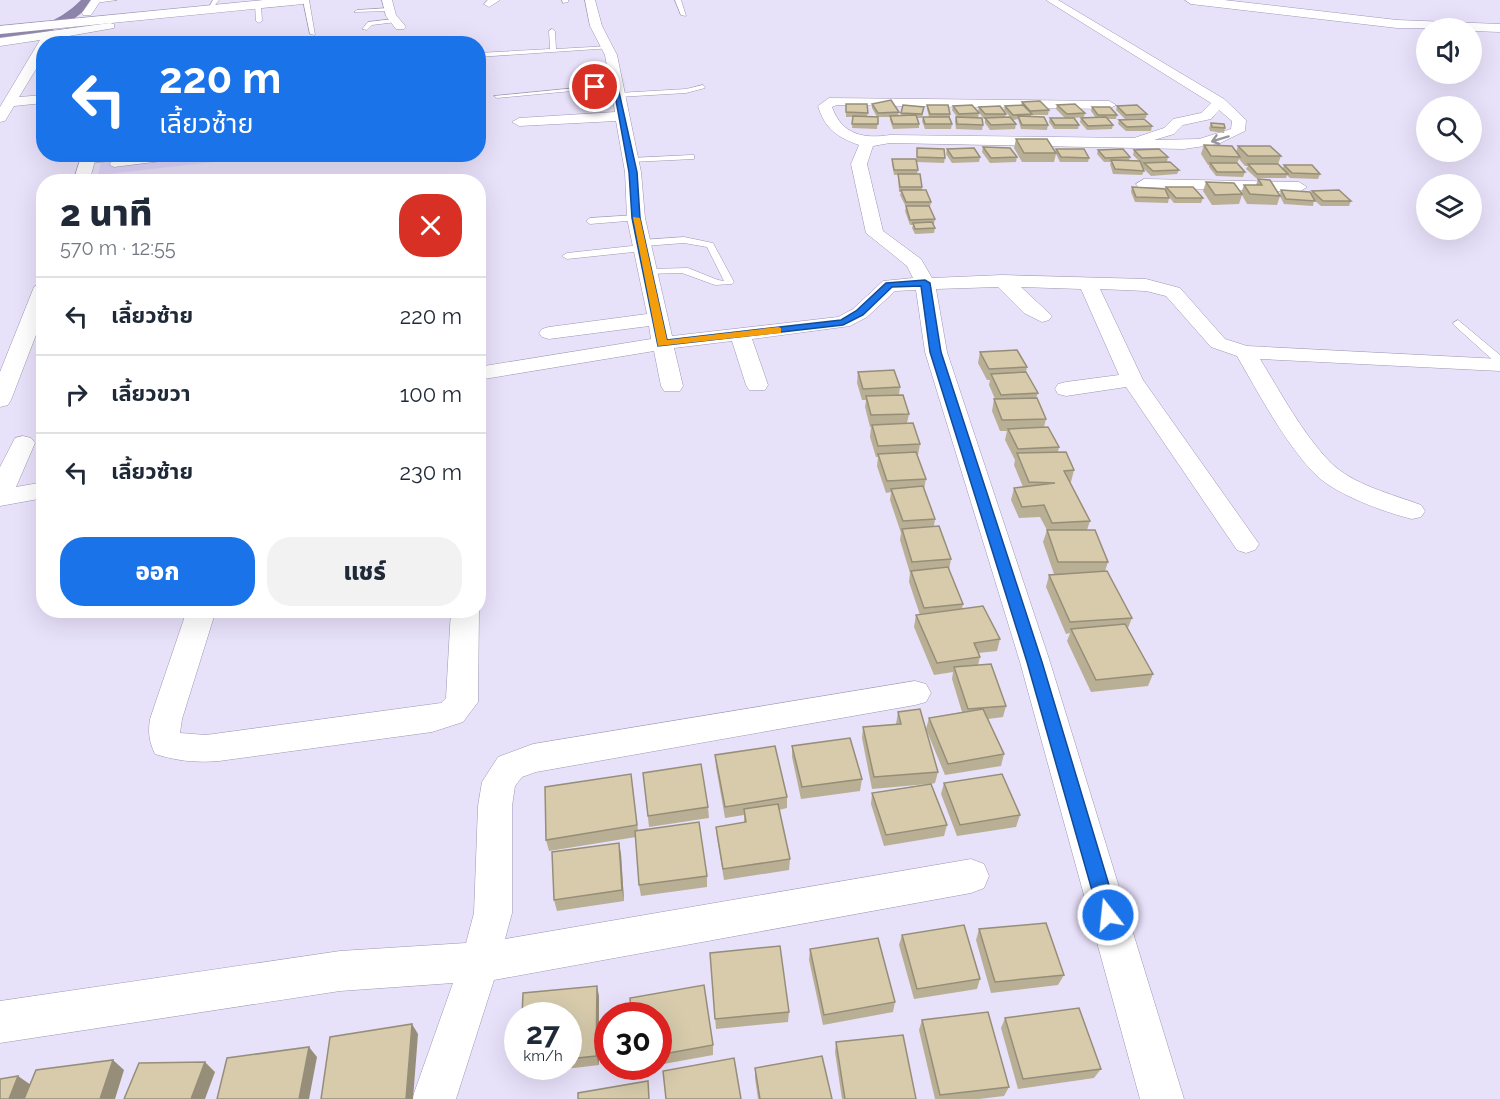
<!DOCTYPE html>
<html lang="th">
<head>
<meta charset="utf-8">
<style>
  body { margin:0; font-family:Raleway,"Noto Sans Thai",sans-serif; background:#f2f2f3; color:#1f2937; height:100vh; display:flex; flex-direction:column; font-size:22px; white-space:nowrap }
  * { box-sizing:border-box; margin:0 }
  p { font-size:20px; color:#747a83 }
  .icon { flex:none; width:33px; height:33px; fill:none; stroke:currentColor; stroke-width:2; stroke-linecap:round; stroke-linejoin:round }
  .map { position:relative; flex:1; overflow:hidden }
  .sheet { position:absolute; left:36px; top:174px; width:450px; height:444px; display:flex; flex-direction:column; background:#fff; border-radius:24px; box-shadow:0 6px 24px #0002 }
  .sheet>* { flex:none }
  .top-card { position:absolute; left:36px; top:36px; width:450px; height:126px; border-radius:24px; box-shadow:0 6px 24px #0002; background:#1a73e8; color:#fff; overflow:hidden }
  .controls { position:absolute; left:1416px; top:18px; display:grid; gap:12px }
  .controls a { display:grid; place-items:center; width:66px; height:66px; border-radius:50%; background:#fff; box-shadow:0 6px 24px #0002; font-size:30px }
  .speed { position:absolute; left:504px; top:1002px; display:flex; gap:12px; font-size:30px; font-weight:700; text-align:center }
  .speed>* { display:grid; place-content:center; width:78px; height:78px; border-radius:50%; background:#fff; box-shadow:0 6px 24px #0002; line-height:1 }
  .speed small { font-size:15px; font-weight:400 }
  .speed .limit { border:9px solid #d22; background:#fff; color:#111 }
  .pin { position:absolute; display:grid; place-items:center; width:51px; height:51px; color:#fff; margin:-26px; border:3px solid #fff; border-radius:50%; box-shadow:0 2px 6px #0007 }
  .me { position:absolute; width:66px; margin:-33px; rotate:344deg; stroke-linejoin:round; filter:drop-shadow(0 0 4px #0008) }
  .turn { display:flex; align-items:center; gap:21px; height:126px; padding:0 24px; font-size:27px }
  .turn .icon { width:78px; height:78px; stroke-width:2.5 }
  .turn b { display:block; font-size:42px; line-height:51px }
  .round { display:grid; place-items:center; flex:none; width:63px; height:63px; border-radius:24px; background:#f2f2f3 }
  .summary { display:flex; align-items:center; justify-content:space-between; height:102px; padding:0 24px }
  h1 { font-size:36px; font-weight:800; line-height:45px }
  .button { display:flex; gap:12px; margin-top:auto; padding:12px 24px }
  .button a { flex:1; height:69px; border-radius:24px; background:#1a73e8; color:#fff; font-size:24px; font-weight:800; line-height:69px; text-align:center }
  .button a+a { background:#f2f2f3; color:#1f2937 }
  ul { padding:0; list-style:none }
  li { display:flex; align-items:center; gap:18px; height:78px; padding:0 24px; border-top:2px solid #e0e1e3 }
  li div { flex:1 }
  li b { display:block; font-size:22px }
  li em { font-style:normal }
  .map>svg:first-child { display:block }
  .built { fill:#ddd3f9 }
  .lines { fill:none; stroke-linecap:round; stroke-linejoin:round }
  .canal { fill:#8e83a8; fill-rule:evenodd }
  .service-casing { stroke:#9e96b3; stroke-width:1 }
  .minor-casing { stroke:#9e96b3; stroke-width:1 }
  .tertiary-casing { stroke:#9e96b3; stroke-width:1 }
  .service { fill:#fff; fill-rule:evenodd }
  .minor { fill:#fff; fill-rule:evenodd }
  .tertiary { fill:#fff; fill-rule:evenodd }
  .wall { fill:#b9af94 }
  .shaded-wall { fill:#968e78 }
  .building { fill:#d7cbac; stroke:#968e78; stroke-width:1.5 }
  .oneway { stroke:#98969c }
  .route { fill:#1a73e8; stroke:#114b97; stroke-width:1.5 }
  .slow { fill:#f59e0b }
</style>
</head>
<body>
<div class="map">
<svg width="1500" height="1099" viewBox="0 0 1500 1099">
  <rect width="100%" height="100%" fill="#e8e1fa"/>
  <!-- built -->
  <path class="built" d="M103,155H275L98,175Z"/>
  <g class="lines">
    <!-- canal -->
    <path class="canal" d="M81,0H94C69,31 37,36 0,40V32C33,29 57,24 81,0Z"/>
    <!-- service casing -->
    <g class="service-casing">
      <path id="service" d="M93,0H117L95,3Z
        M213,0H219L212,9H208Z
        M303,0H309L315,35L310,34Z
        M562,0H568V2L563,3Z
        M675,0H681L686,16L681,15Z
        M258,3L261,5L262,21L259,23L256,21L255,5Z
        M390,8L392,11L354,12L357,10Z
        M394,19L396,22L372,25L367,30L362,29L368,22Z
        M552,29L555,31L556,49L609,46L612,48L478,57V53L550,49L549,31Z
        M617,84L615,87L497,98L494,96Z
        M703,85L705,88L686,93L618,97L615,95L618,93L686,89Z
        M112,154H126L119,157L118,162L189,154H217L114,167L110,165L111,161L88,163L84,161Z
        M691,155H694V159L631,162L627,160L631,158Z
        M636,215L639,216V220L590,224L586,221L590,218Z
        M684,237L713,243L734,282L732,284L715,285L682,273L645,274V270L648,269L688,268L718,280L724,281L707,247L684,243L644,246L647,248L643,251L567,259L562,256L567,253L641,245L638,243L642,240Z
        M1458,320L1500,355V364L1496,363L1454,325L1453,323Z"/>
    </g>
    <!-- minor casing -->
    <g class="minor-casing">
      <path id="minor" d="M91,0H101L91,15H83L82,13Z
        M382,0H392L396,15L406,27L404,29H396L386,16Z
        M488,0H500L489,7L484,4Z
        M585,0H595L602,26L617,55L641,172L645,218L672,336L838,317L853,309L883,281L913,278L907,266L866,233L851,164L859,145C837,137 825,129 818,106L829,98L1109,101L1116,105L1109,109L837,105L832,107C842,135 864,139 890,135L1134,138L1164,128L1173,119L1201,113L1211,103L1046,0H1058L1224,99L1246,120L1245,131L1218,144L1184,149L890,143L873,146L867,164L883,231L921,259L932,278L1002,275L1146,279L1180,288L1225,339L1247,346L1500,359V371L1260,359C1281,393 1302,433 1330,462C1353,485 1392,494 1421,505L1425,511L1421,517L1412,519C1384,512 1333,494 1313,472C1283,440 1259,394 1237,356L1211,347L1166,296L1146,291L1100,289L1143,380L1259,544L1255,550L1246,553L1237,550L1126,387L1066,396L1058,394L1055,389L1058,384L1066,382L1119,375L1081,289L1021,287L1052,316L1049,320L1042,322L1024,313L998,287L936,289L947,352L1050,662L1184,1099H1140L1020,662L925,352L916,290L895,291L867,317L850,326L752,339L768,385L765,390H749L746,385L732,341L674,348L683,386L680,391H664L661,386L654,351L478,380V367L651,339L649,326L549,339L542,337L539,333L542,329L549,327L647,314L627,218L625,172L616,121L519,126L512,122L519,118L615,112L605,55L590,26ZM1219,110L1232,121L1231,129L1199,139L1154,140L1174,134L1183,125L1211,119Z
        M110,23L114,24V28L52,39L50,44H44V56L19,97L44,95V103L14,106L5,121L0,122V107L40,40L0,46V38Z
        M82,154H97L89,182H73Z
        M1144,179L1299,182L1307,187L1299,192L1138,187L1136,184Z
        M44,281V314L11,400L8,405L0,407V372L34,287Z
        M23,436L31,438L35,443L16,487L44,482V498L0,506V467L15,438Z
        M478,608L479,610L478,702L463,722L432,732L219,761C197,763 177,761 155,754C149,741 148,733 150,719L187,610H216L182,719L180,733L206,735L441,703L446,698L451,610Z
        M915,681L926,684L931,693L926,702L915,705L536,772L522,777L515,786L512,806V913L505,939L971,859L984,864L989,876L984,888L971,893L494,980L456,1099H412L453,983L340,991L0,1043V1001L340,951L466,943L474,913L478,806L482,782L498,757L533,744Z"/>
    </g>
    <!-- tertiary casing -->
    <g class="tertiary-casing">
      <path id="tertiary" d="M264,0H309L303,4L0,34V26Z
        M1185,0H1224L1397,20L1500,24V32L1472,31V28H1397L1191,4Z"/>
    </g>
    <!-- service -->
    <use href="#service" class="service"/>
    <!-- minor -->
    <use href="#minor" class="minor"/>
    <!-- tertiary -->
    <use href="#tertiary" class="tertiary"/>
  </g>
  <!-- wall -->
  <path class="wall" d="M1022,102L1049,110L1048,115H1031V116L1048,125L1047,130L1021,129L1018,119L1013,120L1004,110L1005,106L1021,105Z
    M846,104L868,113L867,116L877,117L872,108V104L899,112L898,115H901L903,105L924,107L922,118H917L919,124V128L893,129L890,120V117H878L877,129L852,128L853,117H846Z
    M927,105L950,114V118L952,124L951,129H925L922,121L923,117H929L927,109Z
    M1057,105L1085,113L1084,117L1074,118L1079,125L1078,129H1054L1049,122L1050,118H1065L1056,109Z
    M953,106L979,113L978,118L983,125L982,130L956,129L955,121L956,117H957L952,110Z
    M1117,106L1147,114L1146,118L1125,119L1116,110Z
    M979,107L1006,114L1005,117L1016,124L1015,129L990,130L985,123V119H984L978,111Z
    M1092,107L1117,115L1116,119H1107L1113,125L1112,129L1087,130L1080,122L1081,118H1096L1091,111Z
    M1119,120L1152,126L1151,131H1126L1118,124Z
    M1211,123L1225,128L1224,133L1210,131L1209,128Z
    M1016,139L1055,153L1056,149L1089,158L1088,162H1060L1056,154L1054,162H1022L1014,148Z
    M1204,145L1236,152L1238,146L1281,156L1278,164L1283,168L1284,165L1320,174L1318,179L1290,178L1287,175L1286,178H1256L1246,169L1248,166H1245L1239,159L1237,163L1245,172L1243,177L1216,176L1209,167V165H1208L1201,154Z
    M983,147L1017,157L1016,162L990,163L982,152Z
    M917,148L945,158L944,163L917,162Z
    M947,149L980,157L979,162L952,163L946,154Z
    M1098,150L1130,157L1129,161H1139L1133,155L1134,150L1168,157L1167,162L1179,170L1177,174L1151,176L1143,168L1144,171L1142,175L1113,174L1110,164L1111,162H1104L1097,154Z
    M892,159L918,170L917,174L922,187V190L931,202L930,207H929L935,219L934,224H933L935,228L934,233L915,234L912,228L913,225H910L905,211L906,207L900,195L901,192H899L898,175H894L892,163Z
    M1258,179L1280,195L1281,190L1311,193L1312,191L1351,201L1349,206H1321L1314,200L1313,206L1284,204L1280,196L1277,205L1247,204L1242,195L1239,204L1212,205L1203,191L1206,182L1241,193L1244,185H1256Z
    M1132,187L1165,189L1166,187L1203,198L1201,203H1174L1169,197V198L1168,203L1135,202L1131,192Z
    M980,352L1027,367L1026,372L1038,393L1036,398L1046,419L1044,427L1059,447L1058,452L1074,470L1071,482H1070L1090,521L1087,530L1108,562L1105,571L1132,618L1128,628L1153,674L1148,686L1091,692L1067,641L1070,633L1066,634L1046,587L1049,575L1071,574H1054L1043,542L1047,530L1040,517L1019,518L1011,500L1014,488L1023,487L1014,465L1015,460L1005,440L1007,431H1000L992,411L994,399H995L989,385L990,380H987L978,363Z
    M858,372L900,387L899,395L909,414L907,423L920,444L918,455H917L926,479L924,489L935,519L934,526L951,559L949,570L963,604L962,609L1000,639L997,651L978,653L980,657L978,665L1006,706L1003,717L988,719L1004,754L1001,766L945,775L926,729L929,718L962,712L952,679L953,672L934,675L914,627L916,615H920L909,582L910,573L900,540L901,533L890,500L891,492L886,493L877,466L878,457H876L870,437L871,427H870L865,407L866,400H862L857,383Z
    M898,712L938,772L935,783L931,784L947,825L944,836L884,846L871,804L872,793L928,784L872,789L862,738L863,727L896,724Z
    M792,746L862,779L860,791L801,799L792,757Z
    M715,755L787,797V808L779,810L790,859L789,870L724,880L717,838L716,827L744,823V815L725,818L716,767Z
    M643,773L708,807L709,818L649,827Z
    M631,774L638,830L707,876V887L641,896L639,885L636,837L549,851L546,840Z
    M944,783L1020,815L1016,827L957,836L941,794Z
    M621,854L624,901L557,911L554,900Z
    M979,929L1064,975L1058,985L991,993L976,940Z
    M902,935L980,979L977,989L914,999L899,945Z
    M810,949L895,1002L893,1012L823,1025L809,960Z
    M710,953L789,1012L788,1022L716,1029Z
    M599,996V1065L523,1074L520,1066H568V1016Z
    M658,1016L713,1045V1055L658,1065Z
    M1005,1018L1101,1069L1094,1078L1018,1089L1001,1028Z
    M922,1020L1009,1087L1004,1096L979,1099H935L919,1030Z
    M836,1042L916,1099H842L835,1052Z
    M637,1066H651L638,1069Z
    M755,1068L832,1099H758L755,1078Z"/>
  <!-- shaded-wall -->
  <path class="shaded-wall" d="M619,843L621,854L624,901L622,890Z
    M597,986L599,996V1065L596,1056Z
    M412,1024L418,1034L413,1099H406Z
    M309,1047L317,1057L309,1099H299Z
    M113,1060L124,1070L115,1099H100Z
    M205,1062L215,1072L205,1099H191Z
    M18,1076L31,1085L26,1099H9Z"/>
  <!-- building -->
  <path class="building" d="M433,37L437,44H363Z
    M891,100L899,112L878,113L872,104Z
    M1040,101L1049,110L1030,111L1022,102Z
    M846,104H867L868,113L846,112Z
    M1075,104L1085,113L1067,114L1057,105Z
    M903,105L924,107L922,114L901,113Z
    M927,105H948L950,114H930Z
    M972,105L979,113L959,114L953,106Z
    M1023,105L1032,114L1013,115L1005,106Z
    M1137,105L1147,114L1126,115L1117,106Z
    M1000,106L1006,114H985L979,107Z
    M1092,107H1110L1117,115H1098Z
    M916,115L919,124H893L890,116Z
    M853,116L878,117V124H852Z
    M1018,116L1044,117L1048,125H1022Z
    M923,117H949L952,124H925Z
    M956,117L982,118L983,125L957,124Z
    M1010,117L1016,124L991,125L985,118Z
    M1106,117L1113,125L1088,126L1081,118Z
    M1050,118H1074L1079,125H1055Z
    M1144,119L1152,126L1127,127L1119,120Z
    M1211,123L1224,124L1225,128L1212,127Z
    M1016,139H1047L1056,153H1024Z
    M1204,145L1232,146L1240,157L1211,156Z
    M1238,146H1270L1281,156H1248Z
    M983,147L1010,148L1017,157L991,158Z
    M917,148L944,149L945,158L917,157Z
    M974,148L980,157L953,158L947,149Z
    M1056,149H1084L1089,158L1061,157Z
    M1123,149L1130,157L1105,158L1098,150Z
    M1159,149L1168,157L1142,158L1134,150Z
    M892,159H916L918,170H894Z
    M1111,160L1140,161L1144,171L1115,169Z
    M1170,162L1179,170L1153,171L1144,163Z
    M1210,163H1237L1245,172H1217Z
    M1248,164H1278L1288,174H1257Z
    M1284,165H1312L1320,174L1292,173Z
    M898,174H920L922,187H900Z
    M1258,179L1270,180L1280,196L1250,194L1244,185H1262Z
    M1206,182L1234,183L1242,194L1215,195Z
    M1132,187L1165,189L1169,198L1136,197Z
    M1166,187H1193L1203,198H1176Z
    M901,190H926L931,202H906Z
    M1281,190L1310,192L1315,201L1286,199Z
    M1339,190L1351,201H1323L1312,191Z
    M906,206H929L935,219L910,220Z
    M932,222L935,228L915,229L913,223Z
    M1017,350L1027,367L989,369L980,352Z
    M894,370L900,387L863,389L858,372Z
    M1026,372L1038,393L1001,395L991,374Z
    M903,395L909,414L871,415L866,396Z
    M1037,398L1046,419L1002,420L994,399Z
    M913,423L920,444L878,446L872,425Z
    M1048,427L1059,447L1018,449L1008,429Z
    M916,452L926,479L887,481L878,454Z
    M1066,452L1074,470L1064,471L1090,521L1052,523L1044,505L1022,507L1014,488L1055,483L1029,482L1017,453Z
    M923,486L935,519L903,521L891,489Z
    M939,526L951,559L912,562L902,529Z
    M1047,530H1095L1108,562H1058Z
    M948,567L963,604L924,608L911,571Z
    M1107,571L1132,618L1070,622L1049,575Z
    M983,606L1000,639L974,643L980,657L937,663L916,615Z
    M1125,624L1153,674L1096,680L1071,629Z
    M991,664L1006,706L968,709L954,667Z
    M920,709L938,772L874,777L863,727L901,724L898,712Z
    M983,709L1004,754L948,764L929,718Z
    M850,738L862,779L802,787L792,746Z
    M775,746L787,797L725,807L715,755Z
    M701,764L708,807L648,816L643,773Z
    M631,774L637,825L546,840L545,787Z
    M1002,774L1020,815L960,825L944,783Z
    M931,784L947,825L886,835L872,793Z
    M778,804L790,859L723,869L716,827L746,822L744,809Z
    M699,822L707,876L639,885L635,831Z
    M619,843L622,890L554,900L552,852Z
    M1046,923L1064,975L995,982L979,929Z
    M964,925L980,979L917,989L902,935Z
    M878,938L895,1002L824,1015L810,949Z
    M780,946L789,1012L715,1019L710,953Z
    M704,985L713,1045L658,1055V1016H631L630,998Z
    M597,986L596,1056L568,1059V1016H522L523,993Z
    M1079,1008L1101,1069L1023,1079L1005,1018Z
    M988,1012L1009,1087L940,1095L922,1020Z
    M412,1024L406,1099H321L330,1037Z
    M903,1035L916,1099H845L836,1042Z
    M309,1047L299,1099H217L227,1058Z
    M822,1056L832,1099H760L755,1068Z
    M734,1058L741,1099H666L663,1071Z
    M113,1060L100,1099H24L36,1070Z
    M205,1062L191,1099H124L139,1063Z
    M18,1076L9,1099H0V1079Z
    M648,1081L649,1099H578V1093Z"/>
  <!-- one-way arrows -->
  <defs><path id="oneway-shaft" d="M-6 0H5M1.5-3L5.5 0L1.5 3" fill="none" stroke-width="1.6" stroke-linecap="round" stroke-linejoin="round" transform="scale(1.5)"/></defs>
  <use class="oneway" href="#oneway-shaft" transform="translate(1220 139) rotate(163)"/>
  <!-- route -->
  <path class="route" d="M617,83L637,172L640,218L667,340L841,320L856,311L886,283L925,280L930,283L941,352L1042,662L1118,915L1115,921L1108,924L1102,921L1099,915L1027,662L930,352L921,286L892,287L863,315L843,325L658,346L632,218L629,172L615,95L613,87H592Z"/>
  <!-- slow -->
  <path class="slow" d="M633,217L640,218L667,340L778,327L781,328V333L658,346Z"/>
</svg>
<div class="controls">
<a><svg class="icon" aria-label="sound" viewBox="0 0 24 24"><path d="M4 9h4l5-4v14l-5-4H4zM17 9q2 3 0 6"/></svg></a>
<a><svg class="icon" aria-label="search" viewBox="0 0 24 24"><circle cx="10" cy="10" r="6"/><path d="M15 15l6 6"/></svg></a>
<a><svg class="icon" aria-label="layers" viewBox="0 0 24 24"><path d="M12 4l9 5-9 5-9-5zM3 14l9 5 9-5"/></svg></a>
</div>
<div class="speed"><div>27<small>km/h</small></div><div class="limit">30</div></div>
<div class="pin" style="left:595px;top:87px;background:#d93025"><svg class="icon" aria-label="arrive" viewBox="0 0 24 24"><path d="M6 21V4h12l-3 4 3 4H6"/></svg></div>
<svg class="me" style="left:1108px;top:915px" viewBox="-20 -20 40 40"><circle r="17" fill="#1a73e8" stroke="#fff" stroke-width="3"/><path d="M0-11L8 9 0 5-8 9z" fill="#fff"/></svg>
<div class="top-card">
<div class="turn"><svg class="icon" aria-label="left" viewBox="0 0 24 24"><path d="M17 20v-9H6M10 6l-5 5 5 5"/></svg><div><b>220 m</b>เลี้ยวซ้าย</div></div>
</div>
<section class="sheet">
<div class="summary"><div><h1>2 นาที</h1><p>570 m · 12:55</p></div><a class="round" style="background:#d93025;color:#fff"><svg class="icon" aria-label="close" viewBox="0 0 24 24"><path d="M6 6l12 12M18 6L6 18"/></svg></a></div>
<ul>
<li><svg class="icon" aria-label="left" viewBox="0 0 24 24"><path d="M17 20v-9H6M10 6l-5 5 5 5"/></svg><div><b>เลี้ยวซ้าย</b></div><em>220 m</em></li>
<li><svg class="icon" aria-label="right" viewBox="0 0 24 24"><path d="M7 20v-9h11M14 6l5 5-5 5"/></svg><div><b>เลี้ยวขวา</b></div><em>100 m</em></li>
<li><svg class="icon" aria-label="left" viewBox="0 0 24 24"><path d="M17 20v-9H6M10 6l-5 5 5 5"/></svg><div><b>เลี้ยวซ้าย</b></div><em>230 m</em></li>
</ul>
<div class="button"><a>ออก</a><a>แชร์</a></div>
</section>
</div>
</body>
</html>
